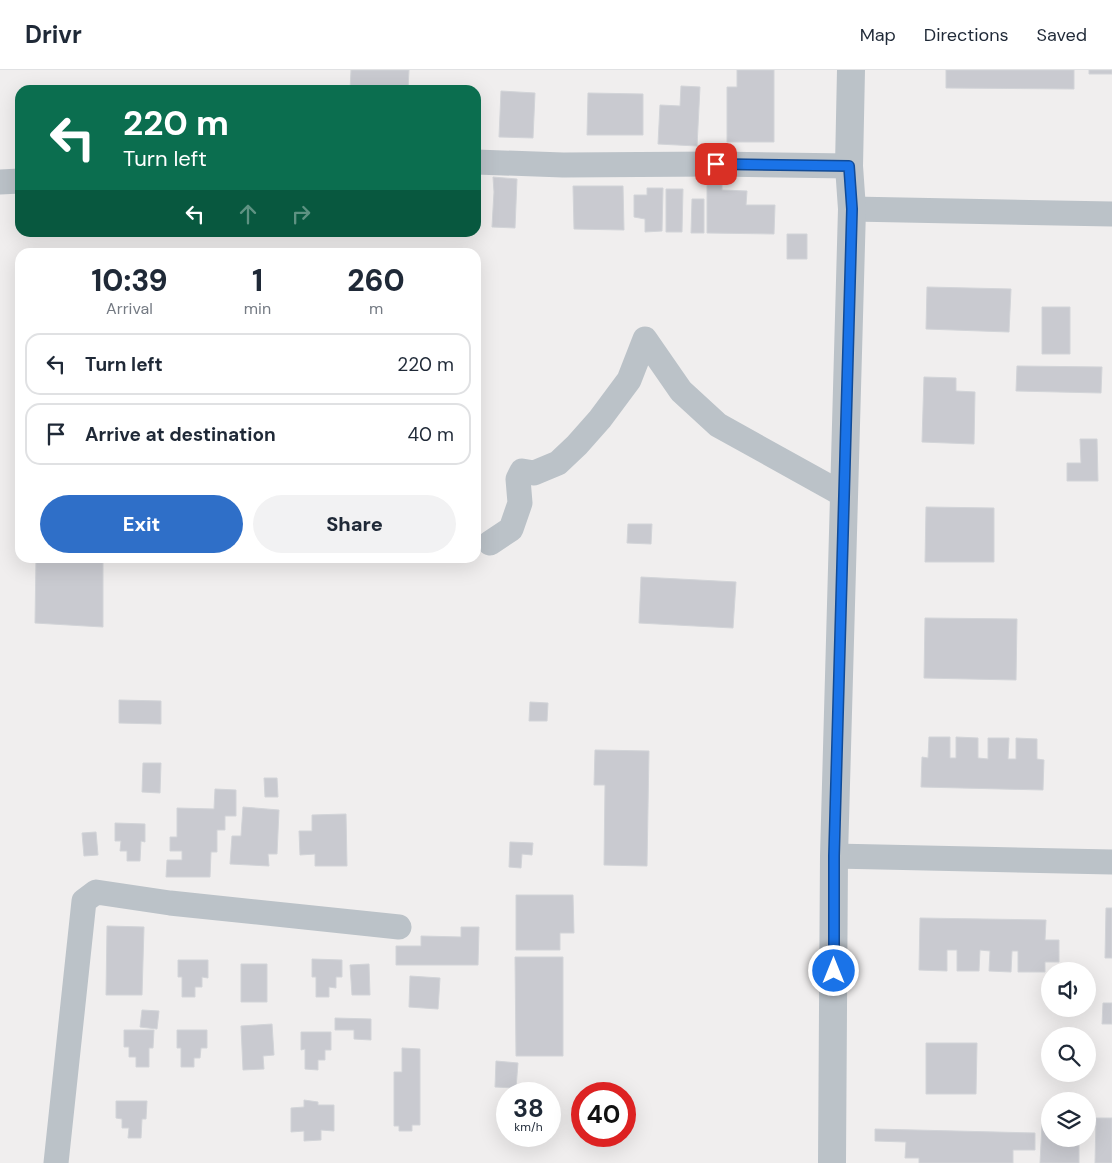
<!DOCTYPE html>
<html lang="en">
<head>
<meta charset="utf-8">
<style>
  body { margin:0; font-family:"DM Sans",sans-serif; background:#f2f2f3; color:#1f2937; height:100vh; display:flex; flex-direction:column; font-size:19px; white-space:nowrap }
  * { box-sizing:border-box; margin:0 }
  p { font-size:16px; color:#747a83 }
  .icon { flex:none; width:28px; height:28px; fill:none; stroke:currentColor; stroke-width:2; stroke-linecap:round; stroke-linejoin:round }
  .map { position:relative; flex:1; overflow:hidden }
  .drawer { position:absolute; left:15px; top:178px; width:466px; height:315px; display:flex; flex-direction:column; background:#fff; border-radius:15px; box-shadow:0 5px 20px #0002 }
  .drawer>* { flex:none }
  .guide { position:absolute; left:15px; top:15px; width:466px; height:152px; border-radius:15px; box-shadow:0 5px 20px #0002; background:#0b6e4f; color:#fff; overflow:hidden }
  .buttons { position:absolute; left:1041px; top:892px; display:grid; gap:10px }
  .buttons a { display:grid; place-items:center; width:55px; height:55px; border-radius:50%; background:#fff; box-shadow:0 5px 20px #0002; font-size:25px }
  .speed { position:absolute; left:496px; top:1012px; display:flex; gap:10px; font-size:25px; font-weight:700; text-align:center }
  .speed>* { display:grid; place-content:center; width:65px; height:65px; border-radius:50%; background:#fff; box-shadow:0 5px 20px #0002; line-height:1 }
  .speed small { font-size:12px; font-weight:400 }
  .speed .limit { border:8px solid #d22; background:#fff; color:#111 }
  .pin { position:absolute; display:grid; place-items:center; width:42px; height:42px; color:#fff; margin:-21px; border-radius:10px; box-shadow:0 2px 8px #0006 }
  .me { position:absolute; width:55px; margin:-28px; rotate:0deg; stroke-linejoin:round; filter:drop-shadow(0 0 4px #0008) }
  .turn { display:flex; align-items:center; gap:18px; height:105px; padding:0 25px; font-size:22px }
  .turn .icon { width:65px; height:65px; stroke-width:2.5 }
  .turn b { display:block; font-size:35px; line-height:42px }
  .lanes { display:flex; align-items:center; height:48px; padding:0 25px; background:#0003; justify-content:center; gap:25px; direction:ltr }
  .lanes .off { opacity:.35 }
  .eta { display:flex; justify-content:space-evenly; align-items:center; height:85px; text-align:center }
  .eta b { font-size:30px; font-weight:800; line-height:35px }
  .action { display:flex; gap:10px; margin-top:auto; padding:10px 25px }
  .action a { flex:1; height:58px; border-radius:30px; background:#2f6fc8; color:#fff; font-size:20px; font-weight:800; line-height:58px; text-align:center }
  .action a+a { background:#f2f2f3; color:#1f2937 }
  ul { padding:0; list-style:none }
  li { display:flex; align-items:center; gap:15px; height:62px; margin:0 10px 8px; padding:0 15px; border:2px solid #e0e1e3; border-radius:15px }
  li div { flex:1 }
  li b { display:block; font-size:19px }
  li em { font-style:normal }
  header { display:flex; align-items:center; gap:30px; box-sizing:border-box; height:70px; padding:0 25px; background:#fff; border-bottom:1px solid #e0e1e3 }
  header strong { font-size:24px }
  nav { display:flex; gap:28px; margin-inline-start:auto; font-size:18px }
  .map>svg:first-child { display:block }
  .building { fill:#c9cad0; stroke:#d2d4d8 }
  .lines { fill:none; stroke-linecap:round; stroke-linejoin:round }
  .minor { stroke:#bbc2c8; stroke-width:25 }
  .tertiary { stroke:#bbc2c8; stroke-width:28 }
  .route-casing { stroke:#114b97; stroke-width:12 }
  .route { stroke:#1a73e8; stroke-width:9 }
</style>
</head>
<body>
<header>
<strong>Drivr</strong>
<nav><a>Map</a><a>Directions</a><a>Saved</a></nav>
</header>
<div class="map">
<svg width="1112" height="1093" viewBox="0 0 1112 1093">
  <rect width="100%" height="100%" fill="#f0eeee"/>
  <!-- building -->
  <path class="building" d="M351,0H409L408,20H350Z
    M737,0H774V72H727V17H737Z
    M946,0H1074V19L946,18Z
    M1089,0H1112V4H1089Z
    M681,16L700,17L697,76L658,74L660,35L680,36Z
    M501,21L535,23L533,68L499,67Z
    M588,23L643,24V65H587Z
    M493,107L517,109L515,158L492,157L494,122Z
    M476,109H478L476,144Z
    M707,113L722,114V120L747,121L746,135H775L774,164L707,163Z
    M573,116H623L624,160L574,159Z
    M647,118H663L662,161L645,162V149L634,147V125H647Z
    M666,119H683L682,162H666Z
    M692,129H704V163H691Z
    M787,164H807V189H787Z
    M927,217L1011,219L1009,262L926,259Z
    M1042,237H1070V284H1042Z
    M1017,296L1102,297L1101,323L1016,321Z
    M924,307L956,308V321L975,322L974,374L922,372Z
    M1080,369H1097L1098,411H1067V393H1081Z
    M926,437L994,438V492H925Z
    M628,454H652L651,474L627,473Z
    M36,488H103V557L35,553Z
    M641,507L736,512L733,558L639,553Z
    M925,548L1017,549L1016,610L924,608Z
    M119,630L161,631V654L119,653Z
    M530,632L548,633L547,651H529Z
    M929,667H950V688H956V667L978,668V688L988,689V668H1009L1008,689H1016V668L1037,669V689L1044,690L1043,720L921,717L922,687L928,688Z
    M595,680L649,681L647,796L604,795L605,715H594Z
    M143,693H161L160,723L142,722Z
    M264,708H277L278,727H265Z
    M215,719L236,720V746H225V760H217V782H211L210,807H166L167,790H182V781H170V767H177V738L214,739Z
    M243,737L279,740L277,784H268L269,796L230,794L232,766H241Z
    M346,744L347,796H315V784L300,785L299,761H312V745Z
    M115,753L145,754V772L141,771L140,791H127V781H120L121,771H115Z
    M96,762L98,785L84,786L82,763Z
    M510,772L533,773L532,785L522,784L521,798L509,797Z
    M516,825H573L574,863H560V880H516Z
    M1106,838H1112V888H1105Z
    M920,848L1046,850L1045,870H1059V892H1045V902H1018V881H1012L1011,902L989,901L990,881L980,880L979,901H957V880H947V901L919,900Z
    M107,856L144,857L142,925H106Z
    M461,857H479L478,895H396V876H421V866L461,867Z
    M515,887H563V986H516Z
    M312,889L342,890V907H336V918L329,917V927H316V907H312Z
    M178,890H208V908L202,907V917H195V927H182V907H178Z
    M241,894H267V932H241Z
    M369,894L370,925H352L350,895Z
    M410,906L440,908L438,939L409,937Z
    M1103,933H1112V954H1102Z
    M142,940L159,941L157,959L140,957Z
    M335,948L371,949V970L354,969V960H335Z
    M272,954L274,985L263,986L264,999L243,1000L241,956Z
    M124,960H154L153,978H149V997H136V987H129V977H124Z
    M177,960H207V978H201L200,988H194V997H181V978H177Z
    M301,962H331V980H325V990H318V1000L305,999V979L301,980Z
    M926,973H977L976,1024H926Z
    M402,978L420,979V1055H412V1061H399V1056H394V1002H402Z
    M496,991L518,993L516,1018L495,1017Z
    M304,1030L318,1032V1035H334V1061L321,1060V1070L304,1071V1061L291,1062V1038L304,1037Z
    M116,1031H147L146,1049H142L141,1068H128L129,1058H122V1049L116,1048Z
    M1096,1048H1112V1093H1095Z
    M1042,1054H1050V1069H1079V1093H1040Z
    M875,1059L1035,1063V1080H1013V1093H919V1088H905L906,1072L875,1071Z"/>
  <g class="lines">
    <!-- minor -->
    <path class="minor" d="M476,92L563,95L716,94L849,96
      M0,112L20,111
      M852,139L1112,144
      M490,473L511,459L520,433L518,409L522,401L534,403L558,393L577,375L600,349L629,310L645,269L681,321L718,355L844,425
      M834,786L1112,792
      M56,1093L84,831L96,822L170,833L399,857"/>
    <!-- tertiary -->
    <path class="tertiary" d="M832,1093L834,786L852,139L849,96L851,0"/>
  </g>
  <g class="lines">
    <!-- route casing -->
    <g class="route-casing">
      <path id="route" d="M716,94L849,96L852,139L834,786V901"/>
    </g>
    <!-- route -->
    <use href="#route" class="route"/>
  </g>
</svg>
<div class="buttons">
<a><svg class="icon" aria-label="sound" viewBox="0 0 24 24"><path d="M4 9h4l5-4v14l-5-4H4zM17 9q2 3 0 6"/></svg></a>
<a><svg class="icon" aria-label="search" viewBox="0 0 24 24"><circle cx="10" cy="10" r="6"/><path d="M15 15l6 6"/></svg></a>
<a><svg class="icon" aria-label="layers" viewBox="0 0 24 24"><path d="M12 4l9 5-9 5-9-5zM3 14l9 5 9-5"/></svg></a>
</div>
<div class="speed"><div>38<small>km/h</small></div><div class="limit">40</div></div>
<div class="pin" style="left:716px;top:94px;background:#d93025"><svg class="icon" aria-label="arrive" viewBox="0 0 24 24"><path d="M6 21V4h12l-3 4 3 4H6"/></svg></div>
<svg class="me" style="left:834px;top:901px" viewBox="-20 -20 40 40"><circle r="17" fill="#1a73e8" stroke="#fff" stroke-width="3"/><path d="M0-11L8 9 0 5-8 9z" fill="#fff"/></svg>
<div class="guide">
<div class="turn"><svg class="icon" aria-label="left" viewBox="0 0 24 24"><path d="M17 20v-9H6M10 6l-5 5 5 5"/></svg><div><b>220 m</b>Turn left</div></div>
<div class="lanes"><svg class="icon" aria-label="left" viewBox="0 0 24 24"><path d="M17 20v-9H6M10 6l-5 5 5 5"/></svg><svg class="icon off" aria-label="ahead" viewBox="0 0 24 24"><path d="M12 20V5M6 11l6-6 6 6"/></svg><svg class="icon off" aria-label="right" viewBox="0 0 24 24"><path d="M7 20v-9h11M14 6l5 5-5 5"/></svg></div>
</div>
<section class="drawer">
<div class="eta">
<div><b>10:39</b><p>Arrival</p></div>
<div><b>1</b><p>min</p></div>
<div><b>260</b><p>m</p></div>
</div>
<ul>
<li><svg class="icon" aria-label="left" viewBox="0 0 24 24"><path d="M17 20v-9H6M10 6l-5 5 5 5"/></svg><div><b>Turn left</b></div><em>220 m</em></li>
<li><svg class="icon" aria-label="arrive" viewBox="0 0 24 24"><path d="M6 21V4h12l-3 4 3 4H6"/></svg><div><b>Arrive at destination</b></div><em>40 m</em></li>
</ul>
<div class="action"><a>Exit</a><a>Share</a></div>
</section>
</div>
</body>
</html>
